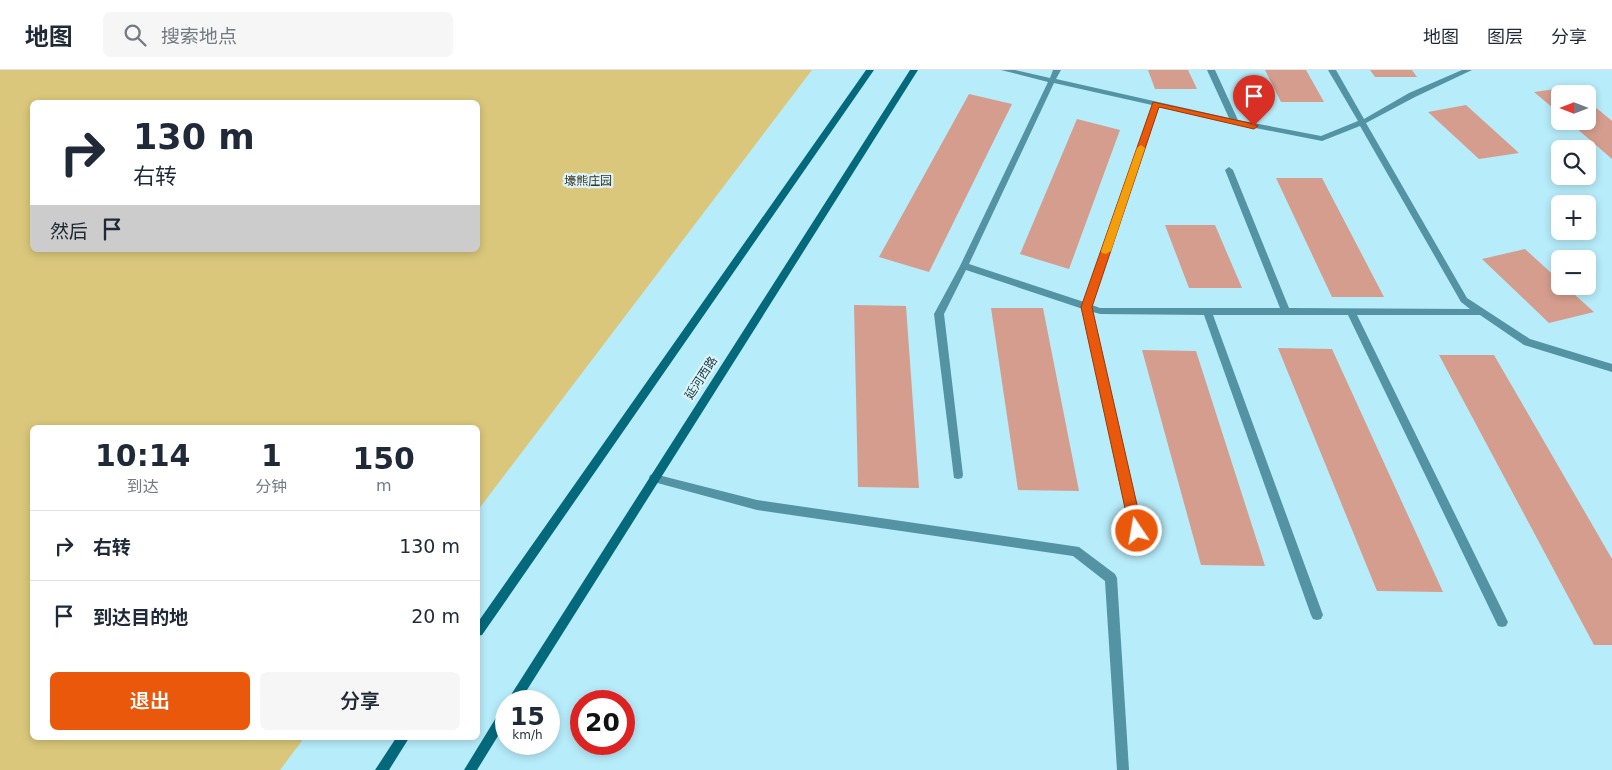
<!DOCTYPE html>
<html lang="zh">
<head>
<meta charset="utf-8">
<style>
  body { margin:0; font-family:"DejaVu Sans","Noto Sans SC",sans-serif; background:#f6f6f7; color:#1f2937; height:100vh; display:flex; flex-direction:column; font-size:19px; white-space:nowrap }
  * { box-sizing:border-box; margin:0 }
  p { font-size:16px; color:#747a83 }
  .icon { flex:none; width:28px; height:28px; fill:none; stroke:currentColor; stroke-width:2; stroke-linecap:round; stroke-linejoin:round }
  .map { position:relative; flex:1; overflow:hidden }
  .drawer { position:absolute; left:30px; top:355px; width:450px; height:315px; display:flex; flex-direction:column; background:#fff; border-radius:8px; box-shadow:0 2px 8px #0003 }
  .drawer>* { flex:none }
  .banner { position:absolute; left:30px; top:30px; width:450px; height:152px; border-radius:8px; box-shadow:0 2px 8px #0003; background:#fff; color:#1f2937; overflow:hidden }
  .needle { width:32px; rotate:270deg }
  .controls { position:absolute; left:1551px; top:15px; display:grid; gap:10px }
  .controls a { display:grid; place-items:center; width:45px; height:45px; border-radius:8px; background:#fff; box-shadow:0 2px 8px #0003; font-size:25px }
  .speed { position:absolute; left:495px; top:620px; display:flex; gap:10px; font-size:25px; font-weight:700; text-align:center }
  .speed>* { display:grid; place-content:center; width:65px; height:65px; border-radius:50%; background:#fff; box-shadow:0 2px 8px #0003; line-height:1 }
  .speed small { font-size:12px; font-weight:400 }
  .speed .limit { border:8px solid #d22; background:#fff; color:#111 }
  .pin { position:absolute; display:grid; place-items:center; width:42px; height:42px; color:#fff; margin:-51px -21px; border-radius:50% 50% 50% 0; rotate:-45deg; box-shadow:0 0 5px #0007 }
  .pin .icon { rotate:45deg }
  .me { position:absolute; width:55px; margin:-28px; rotate:348deg; stroke-linejoin:round; filter:drop-shadow(0 0 4px #0008) }
  .turn { display:flex; align-items:center; gap:18px; height:105px; padding:0 20px; font-size:22px }
  .turn .icon { width:65px; height:65px; stroke-width:2.5 }
  .turn b { display:block; font-size:35px; line-height:42px }
  .then { display:flex; align-items:center; height:48px; padding:0 20px; background:#0003; gap:10px; font-size:19px }
  .eta { display:flex; justify-content:space-evenly; align-items:center; height:85px; text-align:center }
  .eta b { font-size:30px; font-weight:600; line-height:35px }
  .button { display:flex; gap:10px; margin-top:auto; padding:10px 20px }
  .button a { flex:1; height:58px; border-radius:8px; background:#ea580c; color:#fff; font-size:20px; font-weight:600; line-height:58px; text-align:center }
  .button a+a { background:#f6f6f7; color:#1f2937 }
  ul { padding:0; list-style:none }
  li { display:flex; align-items:center; gap:15px; height:70px; padding:0 20px; border-top:1px solid #e0e1e3 }
  li div { flex:1 }
  li b { display:block; font-size:19px }
  li em { font-style:normal }
  header { display:flex; align-items:center; gap:30px; box-sizing:border-box; height:70px; padding:0 25px; background:#fff; border-bottom:1px solid #e0e1e3 }
  header strong { font-size:24px }
  nav { display:flex; gap:28px; margin-inline-start:auto; font-size:18px }
  .search { width:350px; height:45px; background:#f6f6f7; display:flex; align-items:center; gap:12px; box-sizing:border-box; padding:0 18px; border-radius:8px; color:#747a83; font-size:19px }
  .map>svg:first-child { display:block }
  .green { fill:#dac77b; fill-rule:evenodd }
  .building { fill:#d59d8d }
  .lines { fill:none; stroke-linecap:round; stroke-linejoin:round }
  .lane { fill:#5393a3; fill-rule:evenodd }
  .street { fill:#5393a3; fill-rule:evenodd }
  .secondary { fill:#05697c; fill-rule:evenodd }
  .route { fill:#ea580c; stroke:#983908 }
  .slow { fill:#f59e0b }
  .labels { text-anchor:middle; stroke-width:4.5; stroke-linejoin:round; paint-order:stroke }
  .park-label { font-size:12px; fill:#3b361f; stroke:#dbf4fb }
  .street-label { font-size:12px; fill:#1b373e; stroke:#dbf4fb }
</style>
</head>
<body>
<header>
<strong>地图</strong>
<div class="search"><svg class="icon" aria-label="search" viewBox="0 0 24 24"><circle cx="10" cy="10" r="6"/><path d="M15 15l6 6"/></svg>搜索地点</div>
<nav><a>地图</a><a>图层</a><a>分享</a></nav>
</header>
<div class="map">
<svg width="1612" height="700" viewBox="0 0 1612 700">
  <rect width="100%" height="100%" fill="#b7ecfa"/>
  <!-- green -->
  <path class="green" d="M0,0H812L478,440V358H32V668H304L280,700H0ZM32,32H478V180H32Z"/>
  <!-- building -->
  <path class="building" d="M1148,0H1188L1197,19H1155Z
    M1265,0H1306L1324,32H1281Z
    M1370,0H1412L1417,7H1375Z
    M1570,17L1579,24H1560V44L1534,22Z
    M969,24L1012,34L929,202L879,187Z
    M1588,31L1612,51V89L1568,51H1588Z
    M1466,35L1519,83L1479,89L1428,42Z
    M1077,49L1120,60L1069,199L1020,184Z
    M1276,108H1322L1384,227H1332Z
    M1165,155H1215L1242,218H1189Z
    M1525,179L1560,211V216H1565L1594,242L1549,253L1482,189Z
    M854,235L906,236L919,418L858,417Z
    M991,238H1043L1079,421L1018,420Z
    M1278,278L1332,279L1443,522L1377,521Z
    M1142,280L1196,281L1265,496L1201,495Z
    M1439,285H1494L1612,489V575H1594Z"/>
  <g class="lines">
    <!-- lane -->
    <path class="lane" d="M1001,0H1015L1050,8L1053,0H1061L1056,9L1229,48L1207,0H1215L1238,50L1321,66L1358,51L1328,0H1336L1364,49L1409,23L1462,0H1472L1415,27L1366,53L1467,228L1530,269L1612,294V302L1524,275L1480,245H1357L1506,548L1508,552L1506,556L1502,557L1498,556L1348,245H1213L1323,545L1321,549L1317,550L1313,549L1311,545L1204,245L1100,244L1093,242L1142,461L1141,464L1137,466L1133,464L1132,461L1083,239L966,200L944,244L963,405L962,408L958,409L954,408L934,244L960,196L1048,12ZM1054,13L1152,35L1084,232L969,194ZM1159,37L1235,54L1322,71L1360,56L1461,232L1470,239L1289,238L1233,100L1229,97L1225,100L1280,238H1100L1092,235Z"/>
    <!-- street -->
    <path class="street" d="M654,404L757,430L1079,477L1115,504L1117,508L1129,700H1117L1105,511L1073,486L757,440L650,411L649,408L650,405Z"/>
    <!-- secondary -->
    <path class="secondary" d="M866,0H874L482,565L478,566V552Z
      M910,0H918L520,631H507Z
      M506,636V653L477,700H464L502,638Z
      M396,668H409L389,700H375Z"/>
  </g>
  <!-- route -->
  <path class="route" d="M1153,32L1254,54L1258,56L1254,59L1159,37L1092,237L1143,461L1141,465L1137,467L1132,465L1130,461L1081,237Z"/>
  <!-- slow -->
  <path class="slow" d="M1141,75L1145,78L1111,181L1106,184L1102,183L1101,181L1137,78Z"/>
  <g class="labels">
    <!-- park labels -->
    <g class="park-label">
      <text x="588" y="115">壕熊庄园</text>
    </g>
    <!-- street labels -->
    <g class="street-label">
      <text transform="translate(701 308) rotate(-57)" y="4">延河西路</text>
    </g>
  </g>
</svg>
<div class="controls">
<a><svg class="needle" viewBox="-14 -14 28 28"><path d="M0-13l5 13h-10z" fill="#e53935"/><path d="M0 13l5-13h-10z" fill="#747a83"/></svg></a>
<a><svg class="icon" aria-label="search" viewBox="0 0 24 24"><circle cx="10" cy="10" r="6"/><path d="M15 15l6 6"/></svg></a>
<a>+</a>
<a>−</a>
</div>
<div class="speed"><div>15<small>km/h</small></div><div class="limit">20</div></div>
<div class="pin" style="left:1254px;top:56px;background:#d93025"><svg class="icon" aria-label="arrive" viewBox="0 0 24 24"><path d="M6 21V4h12l-3 4 3 4H6"/></svg></div>
<svg class="me" style="left:1137px;top:461px" viewBox="-20 -20 40 40"><circle r="17" fill="#ea580c" stroke="#fff" stroke-width="3"/><path d="M0-11L8 9 0 5-8 9z" fill="#fff"/></svg>
<div class="banner">
<div class="turn"><svg class="icon" aria-label="right" viewBox="0 0 24 24"><path d="M7 20v-9h11M14 6l5 5-5 5"/></svg><div><b>130 m</b>右转</div></div>
<div class="then">然后<svg class="icon" aria-label="arrive" viewBox="0 0 24 24"><path d="M6 21V4h12l-3 4 3 4H6"/></svg></div>
</div>
<section class="drawer">
<div class="eta">
<div><b>10:14</b><p>到达</p></div>
<div><b>1</b><p>分钟</p></div>
<div><b>150</b><p>m</p></div>
</div>
<ul>
<li><svg class="icon" aria-label="right" viewBox="0 0 24 24"><path d="M7 20v-9h11M14 6l5 5-5 5"/></svg><div><b>右转</b></div><em>130 m</em></li>
<li><svg class="icon" aria-label="arrive" viewBox="0 0 24 24"><path d="M6 21V4h12l-3 4 3 4H6"/></svg><div><b>到达目的地</b></div><em>20 m</em></li>
</ul>
<div class="button"><a>退出</a><a>分享</a></div>
</section>
</div>
</body>
</html>
